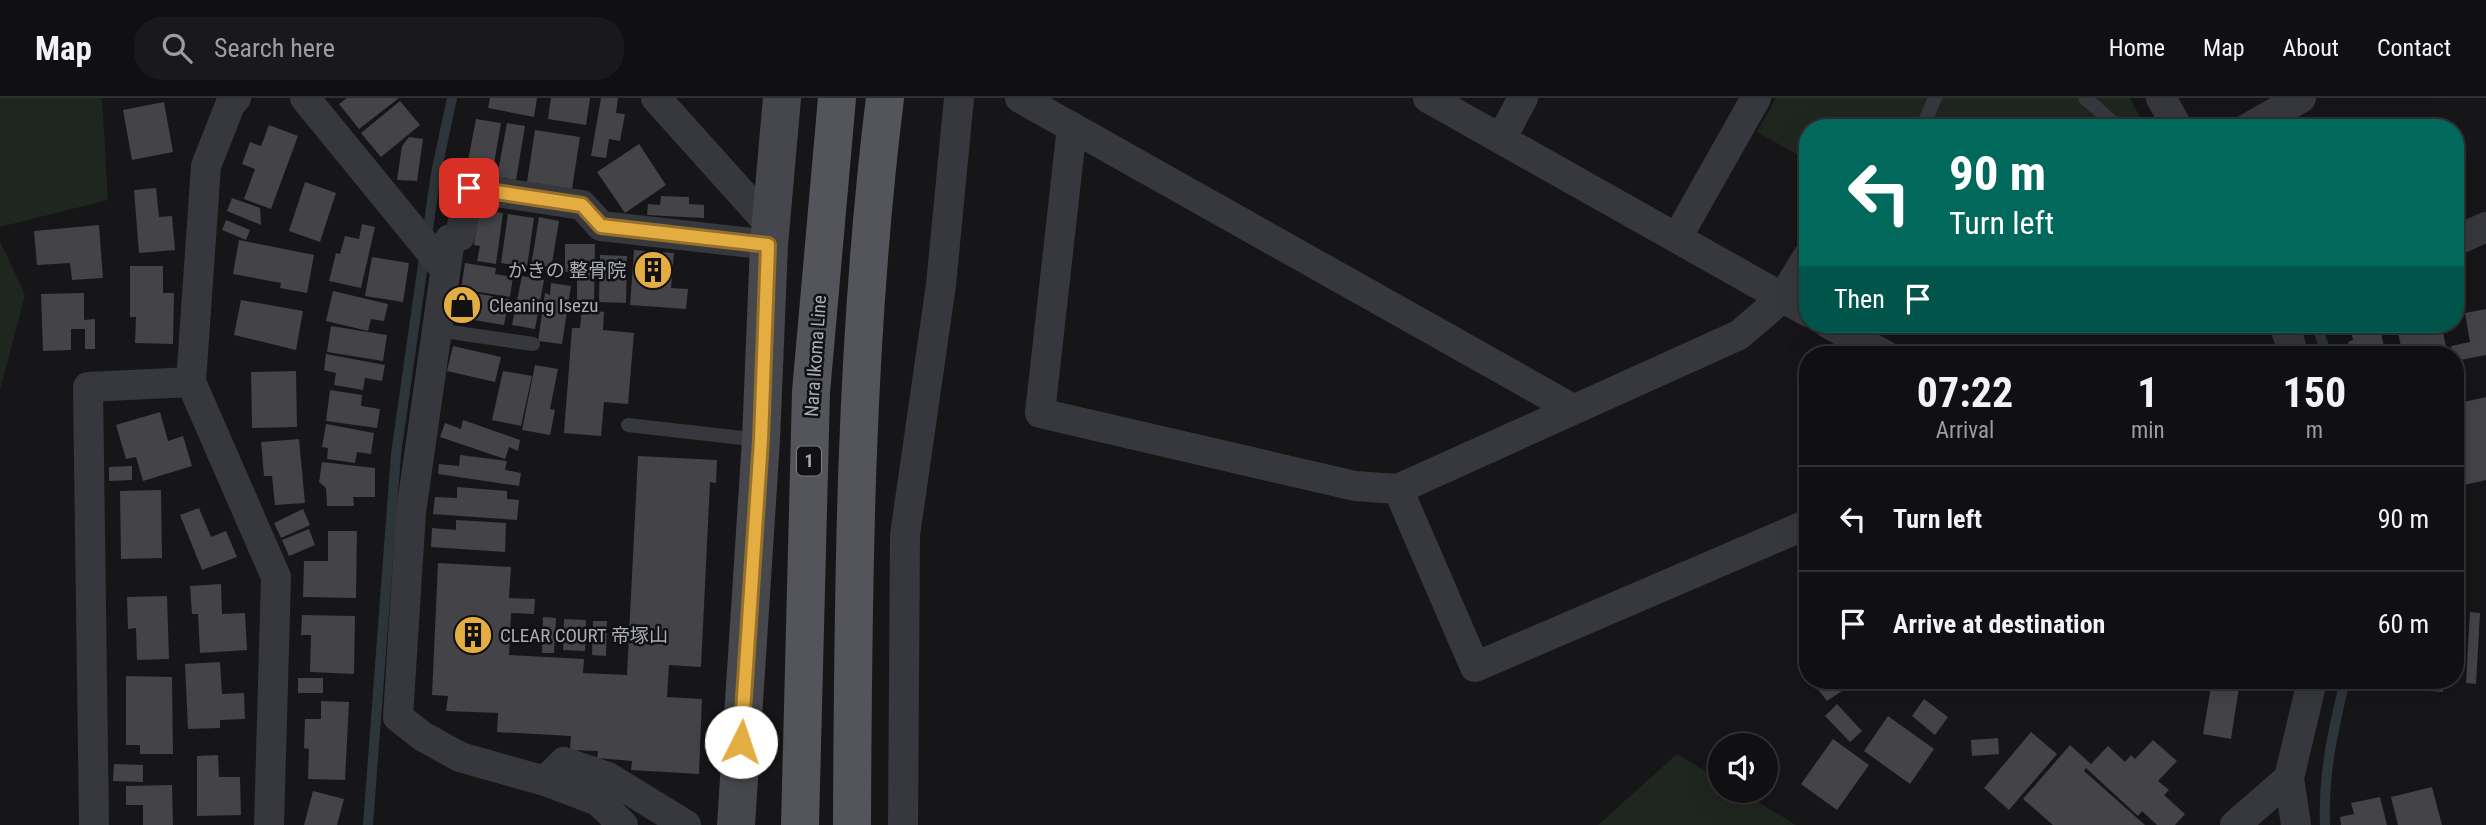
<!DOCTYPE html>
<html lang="en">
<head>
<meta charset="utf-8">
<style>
  body { margin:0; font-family:"Roboto Condensed","Noto Sans JP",sans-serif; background:#19191b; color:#f1f3f6; height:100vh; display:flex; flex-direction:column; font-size:26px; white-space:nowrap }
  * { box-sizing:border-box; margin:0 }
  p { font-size:23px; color:#9c9d9f }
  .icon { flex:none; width:38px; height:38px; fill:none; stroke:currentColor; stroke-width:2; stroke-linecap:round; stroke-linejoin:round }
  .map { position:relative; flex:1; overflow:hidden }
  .details { position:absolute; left:1799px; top:248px; width:665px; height:343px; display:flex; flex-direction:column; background:#101012; border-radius:28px; box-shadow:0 7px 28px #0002,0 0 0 2px #303032 }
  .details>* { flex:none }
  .top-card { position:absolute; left:1799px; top:21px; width:665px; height:214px; border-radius:28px; box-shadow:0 7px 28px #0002,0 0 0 2px #303032; background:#00695c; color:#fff; overflow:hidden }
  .controls { position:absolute; left:1708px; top:635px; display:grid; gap:14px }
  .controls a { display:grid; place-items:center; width:70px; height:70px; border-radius:50%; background:#101012; box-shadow:0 7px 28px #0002,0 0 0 2px #303032; font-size:35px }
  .pin { position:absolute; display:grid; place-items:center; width:60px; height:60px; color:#fff; margin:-30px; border-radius:14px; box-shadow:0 4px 10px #0006 }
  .me { position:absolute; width:77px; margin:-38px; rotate:4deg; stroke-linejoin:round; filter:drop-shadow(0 0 5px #0008) }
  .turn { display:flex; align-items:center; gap:24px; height:147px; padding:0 35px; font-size:32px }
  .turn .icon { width:91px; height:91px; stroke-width:2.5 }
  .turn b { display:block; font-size:49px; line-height:60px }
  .then { display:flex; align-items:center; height:66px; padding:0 35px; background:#0003; gap:14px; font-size:26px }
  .eta { display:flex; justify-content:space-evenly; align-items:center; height:119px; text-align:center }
  .eta b { font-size:42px; font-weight:700; line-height:49px }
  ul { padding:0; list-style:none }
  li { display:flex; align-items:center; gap:21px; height:105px; padding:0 35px; border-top:2px solid #303032 }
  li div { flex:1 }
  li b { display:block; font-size:26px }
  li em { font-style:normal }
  header { display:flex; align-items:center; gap:42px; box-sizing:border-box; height:98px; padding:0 35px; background:#101012; border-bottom:2px solid #303032 }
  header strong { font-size:33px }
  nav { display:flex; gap:38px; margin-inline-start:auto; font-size:24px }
  .search { width:490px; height:63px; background:#19191b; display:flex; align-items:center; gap:18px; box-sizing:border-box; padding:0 24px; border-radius:28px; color:#9c9d9f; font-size:26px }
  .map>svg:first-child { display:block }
  .green { fill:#1f261f }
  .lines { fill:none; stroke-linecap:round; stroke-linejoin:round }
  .stream { stroke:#2d353b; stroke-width:10 }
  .building { fill:#434348 }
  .lane { stroke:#37383d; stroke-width:14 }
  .street { stroke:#37383d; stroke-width:30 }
  .secondary { stroke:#46474c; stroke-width:38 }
  .primary { stroke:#54555b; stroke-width:38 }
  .route-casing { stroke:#94702b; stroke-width:18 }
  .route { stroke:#e4ad42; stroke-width:12 }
  .labels { text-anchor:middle; stroke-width:5; stroke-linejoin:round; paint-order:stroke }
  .shield { fill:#111113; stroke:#7b7e86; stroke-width:2 }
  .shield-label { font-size:18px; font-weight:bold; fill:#a9adb7 }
  .poi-label { font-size:19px; fill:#a9adb7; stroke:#111113; text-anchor:start }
  .street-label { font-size:19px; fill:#a9adb7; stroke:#111113 }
</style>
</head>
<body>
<header>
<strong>Map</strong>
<div class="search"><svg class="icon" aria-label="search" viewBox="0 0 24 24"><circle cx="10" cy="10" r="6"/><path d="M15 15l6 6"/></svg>Search here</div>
<nav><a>Home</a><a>Map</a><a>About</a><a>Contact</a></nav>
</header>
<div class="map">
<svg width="2486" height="727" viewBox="0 0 2486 727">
  <rect width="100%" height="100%" fill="#161618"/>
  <!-- green -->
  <path class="green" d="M0,0H102L108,102L0,129Z
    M1776,0H2130L2146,30H1808V63L1757,34Z
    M0,143L25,197L0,292Z
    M1677,656L1720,682V693H1739L1796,727H1598Z"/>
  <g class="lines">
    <!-- stream -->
    <path class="stream" d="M2316,226L2327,257
      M368,727L396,356L436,75L452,0
      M2325,727C2323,677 2333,632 2345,583"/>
  </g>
  <!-- building -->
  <path class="building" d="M347,0H399L359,31L339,6Z
    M490,0H537L534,19L488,10Z
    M551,0H590L586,27L548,21Z
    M601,0H618L616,15L625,16L620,43L609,41L606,60L591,58Z
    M400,3L420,27L381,59L361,35Z
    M164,4L173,54L132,62L123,12Z
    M476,21L501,25L492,78L466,73Z
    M507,25L525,28L516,82L497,79Z
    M269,27L298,38L271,111L244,101L255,71L242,66L250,44L261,48Z
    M535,32L580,39L572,91L527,84Z
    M409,39L423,41L417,83L397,82L402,48Z
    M639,46L666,87L625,115L597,74Z
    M305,84L336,95L320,144L289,133Z
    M156,90L159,119L172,118L175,152L139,155L134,92Z
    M661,98L689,99V106L704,107V120L647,117L648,106L660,107Z
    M232,100L260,110L261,127L227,113Z
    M479,112L503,115L496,166L477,163L480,148L474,147Z
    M508,116L534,120L527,169L501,165Z
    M539,119L559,123L551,171L531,168Z
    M226,122L250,132L246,142L222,132Z
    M362,126L375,129L361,190L329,183L336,155L340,156L345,138L359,141Z
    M99,127L103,180L72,182L70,165L37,167L34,133Z
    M239,142L314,157L307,195L280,190L281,185L233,176Z
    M565,146H595L594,205H577V174H565Z
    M634,152L674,155L671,190L688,191L686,211L630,207Z
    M600,157L627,158L626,205L599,204Z
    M372,159L409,165L403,204L365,198Z
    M465,165L496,170L495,176L513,179L510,199L461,191Z
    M130,168H163V195H174L173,246L135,245L136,219H130Z
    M522,178L544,182L535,231L512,227Z
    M551,185L571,188L562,246L538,243L545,195L550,197Z
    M333,193L388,206L384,223L371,221L368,233L326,223Z
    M461,193L509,201L504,227L456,219Z
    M84,195V222L95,221V251H85V231H71V252L43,253L41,196Z
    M241,202L303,213L296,252L234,237Z
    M582,211L604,214L603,232L634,235L628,306L604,304L601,338L564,335L572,230H580Z
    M2486,211V257L2455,263L2451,248L2470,244L2465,215Z
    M2349,226H2372L2374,237L2381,235L2386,257H2351L2348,244L2353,242Z
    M2396,226H2441L2448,257H2403Z
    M331,228L387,237L383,263L327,254Z
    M453,248L501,259L495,284L447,273Z
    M326,256L385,267L382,283L365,280L363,292L334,287L336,275L324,272Z
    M535,267L558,271L550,311L555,312L550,337L522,332Z
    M296,273L297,329L252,330L251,274Z
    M503,273L532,278L521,328L492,322Z
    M330,292L362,297L361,308L380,311L377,330L326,323Z
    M2486,299V382L2455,389V306Z
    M160,314L168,343L183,338L192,368L143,383L136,359L126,361L116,327Z
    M463,322L520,342L518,353L509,349L505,361L440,339L445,325L461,331Z
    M326,326L374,335L371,356L357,354L355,365L327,361L328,350L322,349Z
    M299,341L305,405L275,407L272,378H264L261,344Z
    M460,357L507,363L505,372L521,375L519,388L438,376L439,366L459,368Z
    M638,358L717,362L716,385L710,384L701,569L669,567L667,599L702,601L699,676L631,672L632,663L597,660L598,653L570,652L571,638L497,634L498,615L446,613L448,598L432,597L438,465L511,469L509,500L535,501L534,516L511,515L509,557L584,561L583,575L627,577Z
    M322,364L375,370V399H353L354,408H327L326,390L319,384Z
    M132,368V382L109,383V369Z
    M457,389L507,393V401L519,402L517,422L433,416L435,399L457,400Z
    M161,392L162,460L121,461L120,393Z
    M199,410L211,439L226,433L237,459L202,472L180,417Z
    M303,411L310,427L281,440L274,425Z
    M456,422L506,425L505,454L431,449L432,430L456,432Z
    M309,431L315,447L289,458L282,442Z
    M328,433H357L356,500L303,499L304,463H328Z
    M221,486L222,516L245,515L247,552L200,555L198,516H192L190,488Z
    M167,498L169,561L137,562L136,530L128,531L127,499Z
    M2470,514L2480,515L2476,586L2466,585Z
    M302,517L355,518L354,576L310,574L311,537H301Z
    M543,519L556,520L554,555H542Z
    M564,521L586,522L585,553L563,552Z
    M593,523H607L606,558L592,557Z
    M220,564L222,596L244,595L245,621L220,622V630L188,631L185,566Z
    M126,578L172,579L173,656H140V647H126Z
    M298,580H323V595H298Z
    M1815,583H1839L1845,591L1827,603L1813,585Z
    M2212,583H2240L2231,641L2203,636Z
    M2367,583H2444L2443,594L2366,588Z
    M1924,601L1948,619L1935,637L1912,618Z
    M321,603L349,604L345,682L308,681L309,651L304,650L305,621H321Z
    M1837,606L1862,633L1850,644L1825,618Z
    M1888,618L1934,651L1910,686L1864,653Z
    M2031,634L2057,656L2009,712L1984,690Z
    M1998,640L1999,656L1972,658L1971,642Z
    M1833,641L1869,667L1837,712L1801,686Z
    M2153,642L2177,663L2158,683L2169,692L2164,697L2185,716L2175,727H2157L2142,713L2138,718L2086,670L2084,673L2145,727H2053L2023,701L2070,647L2091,666L2108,648L2125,664L2131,657L2135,661Z
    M218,657L219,679H240L241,717L197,718V658Z
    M114,666L143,667V684L113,683Z
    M172,687L173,727H143V707H126V688Z
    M2432,689L2442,727H2398L2391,699Z
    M313,693L344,701L337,727H304Z
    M2380,699L2387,727H2341L2340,719L2354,716L2351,705Z"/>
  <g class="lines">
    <!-- lane -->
    <path class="lane" d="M2085,0L2119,30
      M1922,30L1935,0
      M436,232L533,246
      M628,327L760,342"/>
    <!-- street -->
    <path class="street" d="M236,0L230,7L206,68L191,284L276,479L269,727
      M305,0L444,170
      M656,0L770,127
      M1020,0L1573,311
      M1428,0L1808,214
      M2161,0L2178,30
      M1072,29L1040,315L1355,388L1398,391L1739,237L1783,199L1808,158
      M2248,30L2301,0
      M1501,41L1523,0
      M1677,140L1756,0
      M2455,143L2486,129
      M1829,226L1885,257
      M2284,226L2294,257
      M1398,391L1475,569L1808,426
      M545,683L564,664L608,679L686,727
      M94,727L88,289L191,284
      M623,727L598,703L545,683L460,659L422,638L398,619L411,414L450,141L460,138L469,90L582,107L601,128L769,147
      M903,727L905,437L941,187L959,0
      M2235,727L2289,680
      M2296,727L2289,680L2312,583"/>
    <!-- secondary -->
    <path class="secondary" d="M736,727L761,342L769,147L782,0"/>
    <!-- primary -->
    <path class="primary" d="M800,727L811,294L837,0
      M852,727C853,485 855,241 885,0"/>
  </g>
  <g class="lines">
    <!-- route casing -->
    <g class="route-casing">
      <path id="route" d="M469,90L582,107L601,128L768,147L761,342L741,644"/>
    </g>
    <!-- route -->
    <use href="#route" class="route"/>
  </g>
  <!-- icons -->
  <defs>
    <g id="building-disc" transform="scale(2.0125)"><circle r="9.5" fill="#e4ad42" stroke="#111113"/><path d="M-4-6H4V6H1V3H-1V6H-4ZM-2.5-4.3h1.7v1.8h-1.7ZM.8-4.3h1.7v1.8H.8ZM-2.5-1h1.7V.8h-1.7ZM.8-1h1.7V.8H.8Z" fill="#111"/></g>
    <g id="shop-disc" transform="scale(2.0125)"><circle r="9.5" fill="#e4ad42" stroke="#111113"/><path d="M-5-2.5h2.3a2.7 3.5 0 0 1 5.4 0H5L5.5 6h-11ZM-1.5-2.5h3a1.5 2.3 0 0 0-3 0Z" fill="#111"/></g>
  </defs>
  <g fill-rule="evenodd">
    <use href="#building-disc" x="653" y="172"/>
    <use href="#shop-disc" x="462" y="207"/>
    <use href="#building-disc" x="473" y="537"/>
  </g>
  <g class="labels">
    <!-- shield labels -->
    <rect class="shield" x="797" y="348.5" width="24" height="29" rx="5"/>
    <g class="shield-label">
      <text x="809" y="369">1</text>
    </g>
    <!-- poi labels -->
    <g class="poi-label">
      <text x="626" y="179" text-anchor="end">かきの 整骨院</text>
      <text x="489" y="214">Cleaning Isezu</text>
      <text x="500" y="544">CLEAR COURT 帝塚山</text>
    </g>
    <!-- street labels -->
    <g class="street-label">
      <text transform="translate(815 258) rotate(-86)" y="7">Nara Ikoma Line</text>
    </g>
  </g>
</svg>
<div class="controls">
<a><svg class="icon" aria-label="sound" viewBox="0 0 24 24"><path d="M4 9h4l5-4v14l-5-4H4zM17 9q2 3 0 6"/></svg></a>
</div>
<div class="pin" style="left:469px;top:90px;background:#d93025"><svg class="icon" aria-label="arrive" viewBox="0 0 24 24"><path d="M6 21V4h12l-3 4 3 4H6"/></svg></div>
<svg class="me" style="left:741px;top:644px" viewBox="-20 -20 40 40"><circle r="19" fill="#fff"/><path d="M0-13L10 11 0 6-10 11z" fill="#e4ad42"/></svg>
<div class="top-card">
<div class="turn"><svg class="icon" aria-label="left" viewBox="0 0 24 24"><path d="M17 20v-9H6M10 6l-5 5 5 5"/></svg><div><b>90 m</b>Turn left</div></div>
<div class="then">Then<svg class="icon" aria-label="arrive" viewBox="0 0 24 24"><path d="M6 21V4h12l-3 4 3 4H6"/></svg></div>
</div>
<section class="details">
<div class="eta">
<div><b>07:22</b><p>Arrival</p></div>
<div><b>1</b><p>min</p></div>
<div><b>150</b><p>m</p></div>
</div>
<ul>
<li><svg class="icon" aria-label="left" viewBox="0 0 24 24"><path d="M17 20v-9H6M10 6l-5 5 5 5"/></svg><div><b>Turn left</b></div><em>90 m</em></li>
<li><svg class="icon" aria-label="arrive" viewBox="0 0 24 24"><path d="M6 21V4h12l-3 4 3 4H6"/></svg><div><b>Arrive at destination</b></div><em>60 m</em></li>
</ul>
</section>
</div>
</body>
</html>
